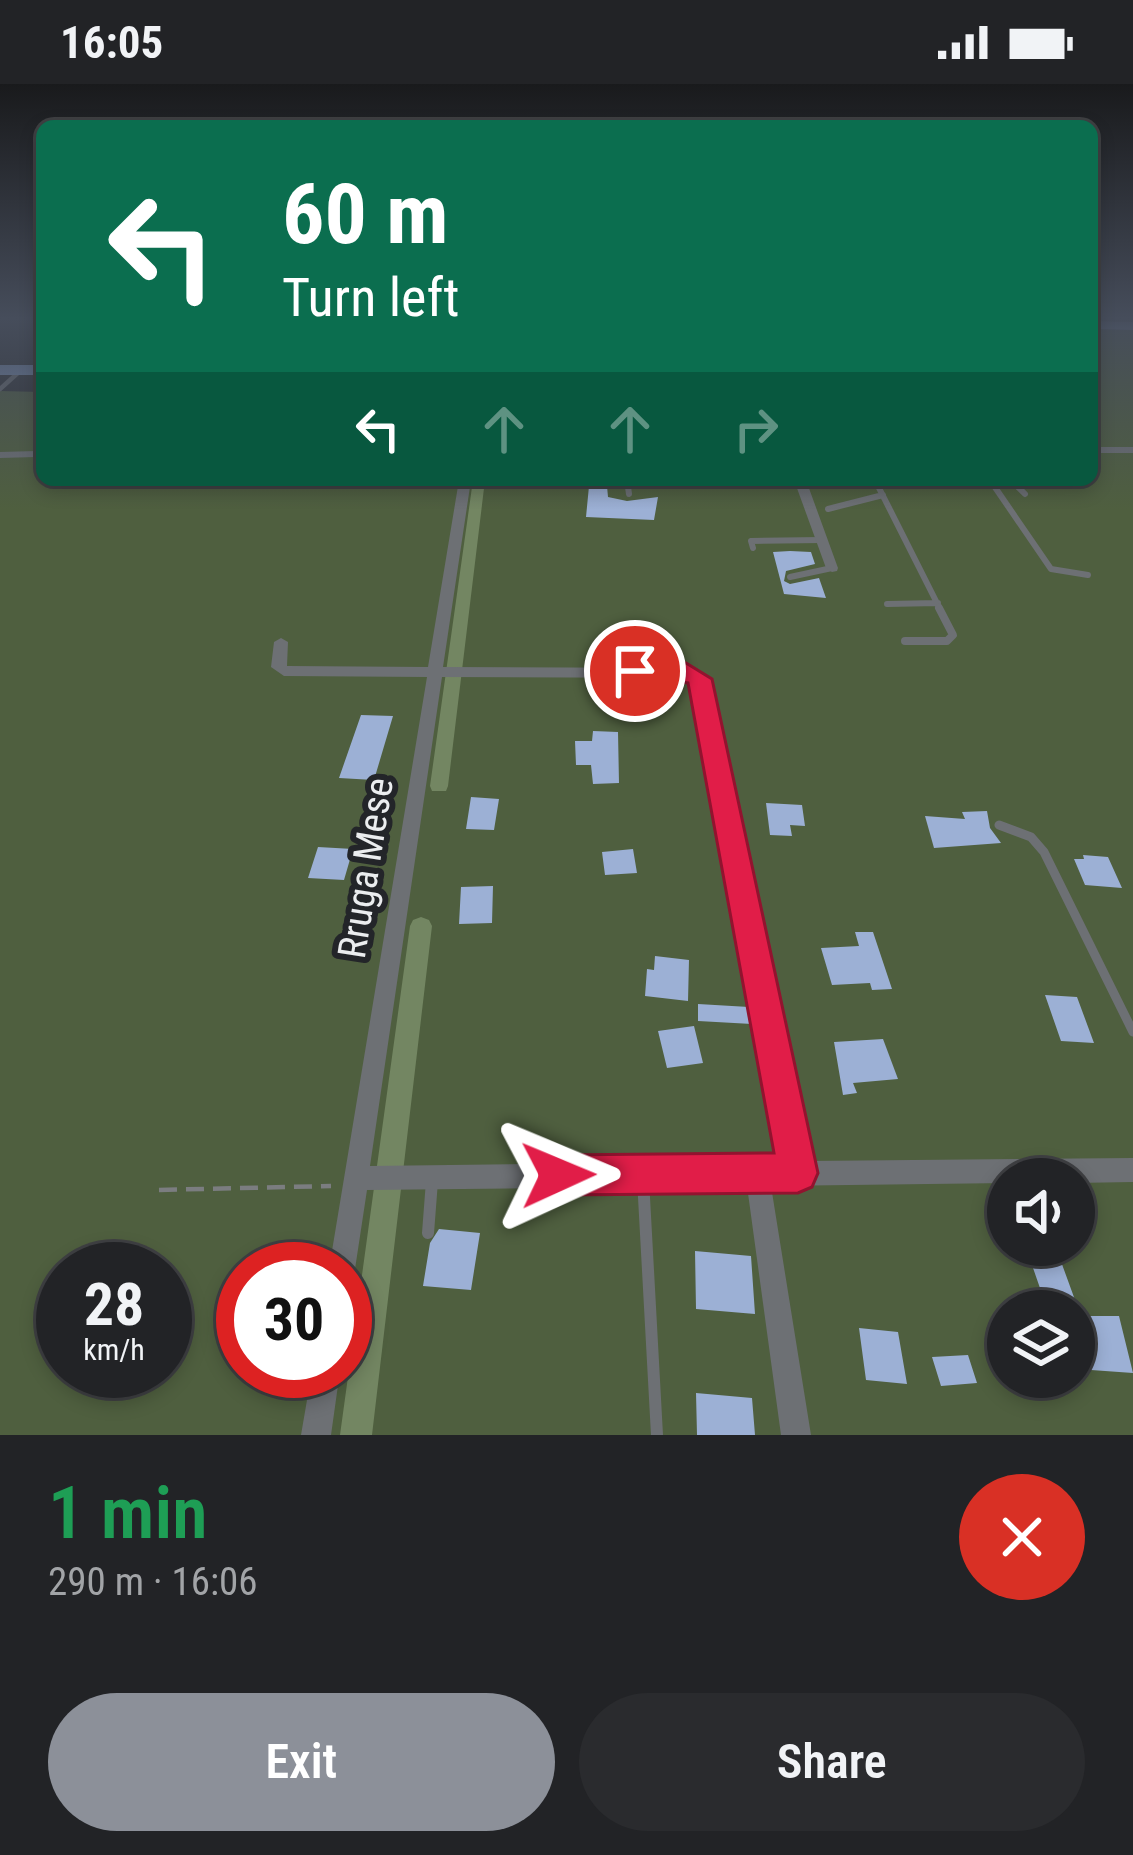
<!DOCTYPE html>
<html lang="en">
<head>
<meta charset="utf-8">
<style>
  body { margin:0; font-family:"Roboto Condensed",sans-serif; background:#2a2b2e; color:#f1f3f6; height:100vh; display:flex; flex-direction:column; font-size:45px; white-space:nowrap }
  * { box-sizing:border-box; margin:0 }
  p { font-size:39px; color:#a2a4a7 }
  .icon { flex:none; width:66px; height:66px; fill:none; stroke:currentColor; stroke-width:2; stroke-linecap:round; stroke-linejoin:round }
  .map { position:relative; height:1351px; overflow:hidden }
  .side { display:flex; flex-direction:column; background:#222326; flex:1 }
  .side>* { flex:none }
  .top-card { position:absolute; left:36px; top:36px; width:1062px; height:366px; border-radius:18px; box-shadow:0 6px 18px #0003,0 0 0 3px #3f4043; background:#0b6e4f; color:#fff; overflow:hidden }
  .buttons { position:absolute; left:987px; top:1074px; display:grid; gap:24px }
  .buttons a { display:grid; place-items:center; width:108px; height:108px; border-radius:50%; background:#222326; box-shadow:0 6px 18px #0003,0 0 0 3px #3f4043; font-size:60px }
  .speed { position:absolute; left:36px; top:1158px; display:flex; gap:24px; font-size:60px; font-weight:700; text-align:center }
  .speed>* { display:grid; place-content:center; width:156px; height:156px; border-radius:50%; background:#222326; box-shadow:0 6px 18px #0003,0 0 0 3px #3f4043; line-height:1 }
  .speed small { font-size:30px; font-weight:400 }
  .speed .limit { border:18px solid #d22; background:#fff; color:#111 }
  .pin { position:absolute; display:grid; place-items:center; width:102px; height:102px; color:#fff; margin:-51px; border:6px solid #fff; border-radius:50%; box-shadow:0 3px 12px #0007 }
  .me { position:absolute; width:132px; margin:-66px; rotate:89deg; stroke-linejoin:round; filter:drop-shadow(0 0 9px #0008) }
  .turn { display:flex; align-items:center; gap:42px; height:252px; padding:0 48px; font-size:54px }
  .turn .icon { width:156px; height:156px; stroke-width:2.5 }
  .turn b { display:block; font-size:84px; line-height:102px }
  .lanes { display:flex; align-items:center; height:114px; padding:0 48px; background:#0003; justify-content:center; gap:60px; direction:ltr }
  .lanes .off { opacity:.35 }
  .round { display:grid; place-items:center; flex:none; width:126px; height:126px; border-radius:63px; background:#2a2b2e }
  .head { display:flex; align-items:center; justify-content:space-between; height:204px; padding:0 48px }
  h1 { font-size:72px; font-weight:600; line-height:90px; color:#1e9e55 }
  .cta { display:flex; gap:24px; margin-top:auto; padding:24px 48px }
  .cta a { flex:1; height:138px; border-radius:72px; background:#8c9099; color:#fff; font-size:48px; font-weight:600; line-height:138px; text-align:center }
  .cta a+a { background:#2a2b2e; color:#f1f3f6 }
  .status { display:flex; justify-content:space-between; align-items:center; height:84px; padding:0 60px; background:#222326; direction:ltr }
  .status svg { height:33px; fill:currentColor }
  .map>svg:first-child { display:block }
  .green { fill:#4f5f3f; fill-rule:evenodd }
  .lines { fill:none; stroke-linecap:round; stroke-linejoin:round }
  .canal { fill:#738662; fill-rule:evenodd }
  .building { fill:#9cb0d5 }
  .path { stroke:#7b7d80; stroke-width:4.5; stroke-dasharray:18 9; stroke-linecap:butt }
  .lane-far4 { stroke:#6d7074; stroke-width:4.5 }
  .lane-far3 { stroke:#6d7074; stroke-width:6 }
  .lane-far2 { stroke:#6d7074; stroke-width:8 }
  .lane-far1 { stroke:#6d7074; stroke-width:9 }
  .lane { stroke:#6d7074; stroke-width:12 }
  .street { fill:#6d7074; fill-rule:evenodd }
  .primary { fill:#8199c4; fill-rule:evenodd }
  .route { fill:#e11d48; stroke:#92132f; stroke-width:3 }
  .labels { text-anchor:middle; stroke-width:12; stroke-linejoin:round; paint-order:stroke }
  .street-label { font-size:39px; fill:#ebedef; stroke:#232529 }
</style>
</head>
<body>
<div class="status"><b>16:05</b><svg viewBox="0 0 49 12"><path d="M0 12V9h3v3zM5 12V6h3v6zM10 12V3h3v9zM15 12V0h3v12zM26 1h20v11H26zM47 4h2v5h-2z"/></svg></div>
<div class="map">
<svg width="1133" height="1351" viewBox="0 0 1133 1351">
  <rect width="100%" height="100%" fill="#2d2f33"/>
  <!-- green -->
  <path class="green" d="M1092,245L1133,246V1351H0V307L42,308V396H1092ZM1008,1095H1074V1161H1008ZM63,1185H165V1287H63ZM243,1185H345V1287H243ZM1008,1227H1074V1293H1008Z"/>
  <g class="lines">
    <!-- canal -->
    <path class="canal" d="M473,396H485L448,702L446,707H432L430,702Z
      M421,833L429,836L432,842L372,1351H340L410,842L413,836Z"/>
  </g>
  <!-- building -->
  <path class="building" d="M589,402H607L608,413L627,417L658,413L654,436L586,433Z
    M790,467L811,468L815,480L786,487L784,497L790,500L819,494L826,514L784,510L773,468Z
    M361,631L393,632L374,696L339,694Z
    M593,647L618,648L619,699L593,700L591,681H576L575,657H592Z
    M471,713L499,715L494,746L466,745Z
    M766,719L802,721L805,742L790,741L792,752L770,751Z
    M987,727L990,744L1001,759L934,764L925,732L965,735L962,728Z
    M318,763L353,765L344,796L308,794Z
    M633,765L637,789L605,791L602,768Z
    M1083,771L1108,773L1122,804L1085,801L1074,775H1084Z
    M493,802L492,839L459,840L461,803Z
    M855,848H873L892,905L872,906L870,899L832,901L821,864L859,862Z
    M655,872L689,876L688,917L645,912L647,885L654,886Z
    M1045,911L1077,913L1094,959L1061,957Z
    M698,920L749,923L752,940L698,937Z
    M694,942L703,979L667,984L658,947Z
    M883,955L898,995L853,999L857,1009L843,1011L834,958Z
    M439,1145L480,1149L471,1206L423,1202L430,1159Z
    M1025,1161H1055L1079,1227H1048Z
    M695,1167L751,1172L755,1230L696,1225Z
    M1075,1232H1119L1133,1289L1091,1286Z
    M859,1244L898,1248L907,1300L866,1296Z
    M968,1271L977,1299L941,1302L932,1273Z
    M696,1309L752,1314L755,1351H697Z"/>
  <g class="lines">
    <!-- path -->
    <path class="path" d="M159,1106L331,1102"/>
    <!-- lane-far4 -->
    <path class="lane-far4" d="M0,305L20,287"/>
    <!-- lane-far3 -->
    <path class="lane-far3" d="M0,371L36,370
      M627,396L629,410
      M875,396L941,527
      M990,396L1051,485L1088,491
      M1011,396L1025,410
      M828,425L883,411
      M753,464L751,457L822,456
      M790,493L832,484
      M887,520L938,519"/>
    <!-- lane-far2 -->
    <path class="lane-far2" d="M905,557H947L953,551L939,524"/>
    <!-- lane-far1 -->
    <path class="lane-far1" d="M999,741L1031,753L1044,768L1133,948"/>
    <!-- lane -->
    <path class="lane" d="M643,1095L657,1351
      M428,1149L432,1097"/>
    <!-- street -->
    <path class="street" d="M1092,363H1133V369H1092Z
      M459,396H471L443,583L695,584L702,589L808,1077L1133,1074V1098L1074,1099V1095H1008V1099L771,1102L811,1351H781L747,1102L367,1106L355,1185L351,1194L345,1197V1185H329L427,593L284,592L271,583L274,558L281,554L288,558L287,582L428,583ZM442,593L689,594L784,1077L370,1082Z
      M794,396H806L838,484L837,487L832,488L826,484Z
      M312,1287H340L331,1351H301Z"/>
    <!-- primary -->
    <path class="primary" d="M1092,237L1133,238V246L1092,245Z
      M0,281H42V291H0Z"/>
  </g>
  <!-- sky -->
  <linearGradient id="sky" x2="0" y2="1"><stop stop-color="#191a1c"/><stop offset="0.55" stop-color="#464d5b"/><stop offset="1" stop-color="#464d5b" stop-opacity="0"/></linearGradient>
  <rect width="1133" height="426" fill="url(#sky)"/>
  <!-- route -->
  <path class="route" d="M635,579H686L712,595L818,1089L812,1103L798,1109L558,1111L544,1105L538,1091L544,1077L558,1071L774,1069L688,599L626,593L623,587Z"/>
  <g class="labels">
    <!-- street labels -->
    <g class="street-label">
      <text transform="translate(365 784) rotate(-81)" y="14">Rruga Mese</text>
    </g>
  </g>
</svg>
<div class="buttons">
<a><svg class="icon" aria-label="sound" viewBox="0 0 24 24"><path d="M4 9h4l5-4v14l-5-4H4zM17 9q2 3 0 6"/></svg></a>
<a><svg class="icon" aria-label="layers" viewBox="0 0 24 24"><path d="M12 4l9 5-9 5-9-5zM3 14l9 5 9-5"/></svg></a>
</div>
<div class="speed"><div>28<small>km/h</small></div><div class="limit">30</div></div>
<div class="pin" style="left:635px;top:587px;background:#d93025"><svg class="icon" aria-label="arrive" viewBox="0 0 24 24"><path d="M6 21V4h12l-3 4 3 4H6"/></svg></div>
<svg class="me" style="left:558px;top:1091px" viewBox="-20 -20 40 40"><path d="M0-17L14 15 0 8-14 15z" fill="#e11d48" stroke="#fff" stroke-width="4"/></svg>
<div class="top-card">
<div class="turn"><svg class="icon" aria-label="left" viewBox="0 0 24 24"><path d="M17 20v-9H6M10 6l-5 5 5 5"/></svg><div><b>60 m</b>Turn left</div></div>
<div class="lanes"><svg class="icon" aria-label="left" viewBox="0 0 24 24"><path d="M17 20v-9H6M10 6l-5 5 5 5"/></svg><svg class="icon off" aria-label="ahead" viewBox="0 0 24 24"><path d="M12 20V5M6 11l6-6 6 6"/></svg><svg class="icon off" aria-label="ahead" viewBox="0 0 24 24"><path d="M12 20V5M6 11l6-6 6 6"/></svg><svg class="icon off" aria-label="right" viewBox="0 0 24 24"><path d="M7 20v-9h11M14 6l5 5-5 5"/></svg></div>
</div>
</div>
<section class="side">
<div class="head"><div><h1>1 min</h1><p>290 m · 16:06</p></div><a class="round" style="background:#d93025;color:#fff"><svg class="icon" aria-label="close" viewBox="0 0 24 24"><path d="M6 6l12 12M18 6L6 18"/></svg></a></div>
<div class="cta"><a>Exit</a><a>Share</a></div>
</section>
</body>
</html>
